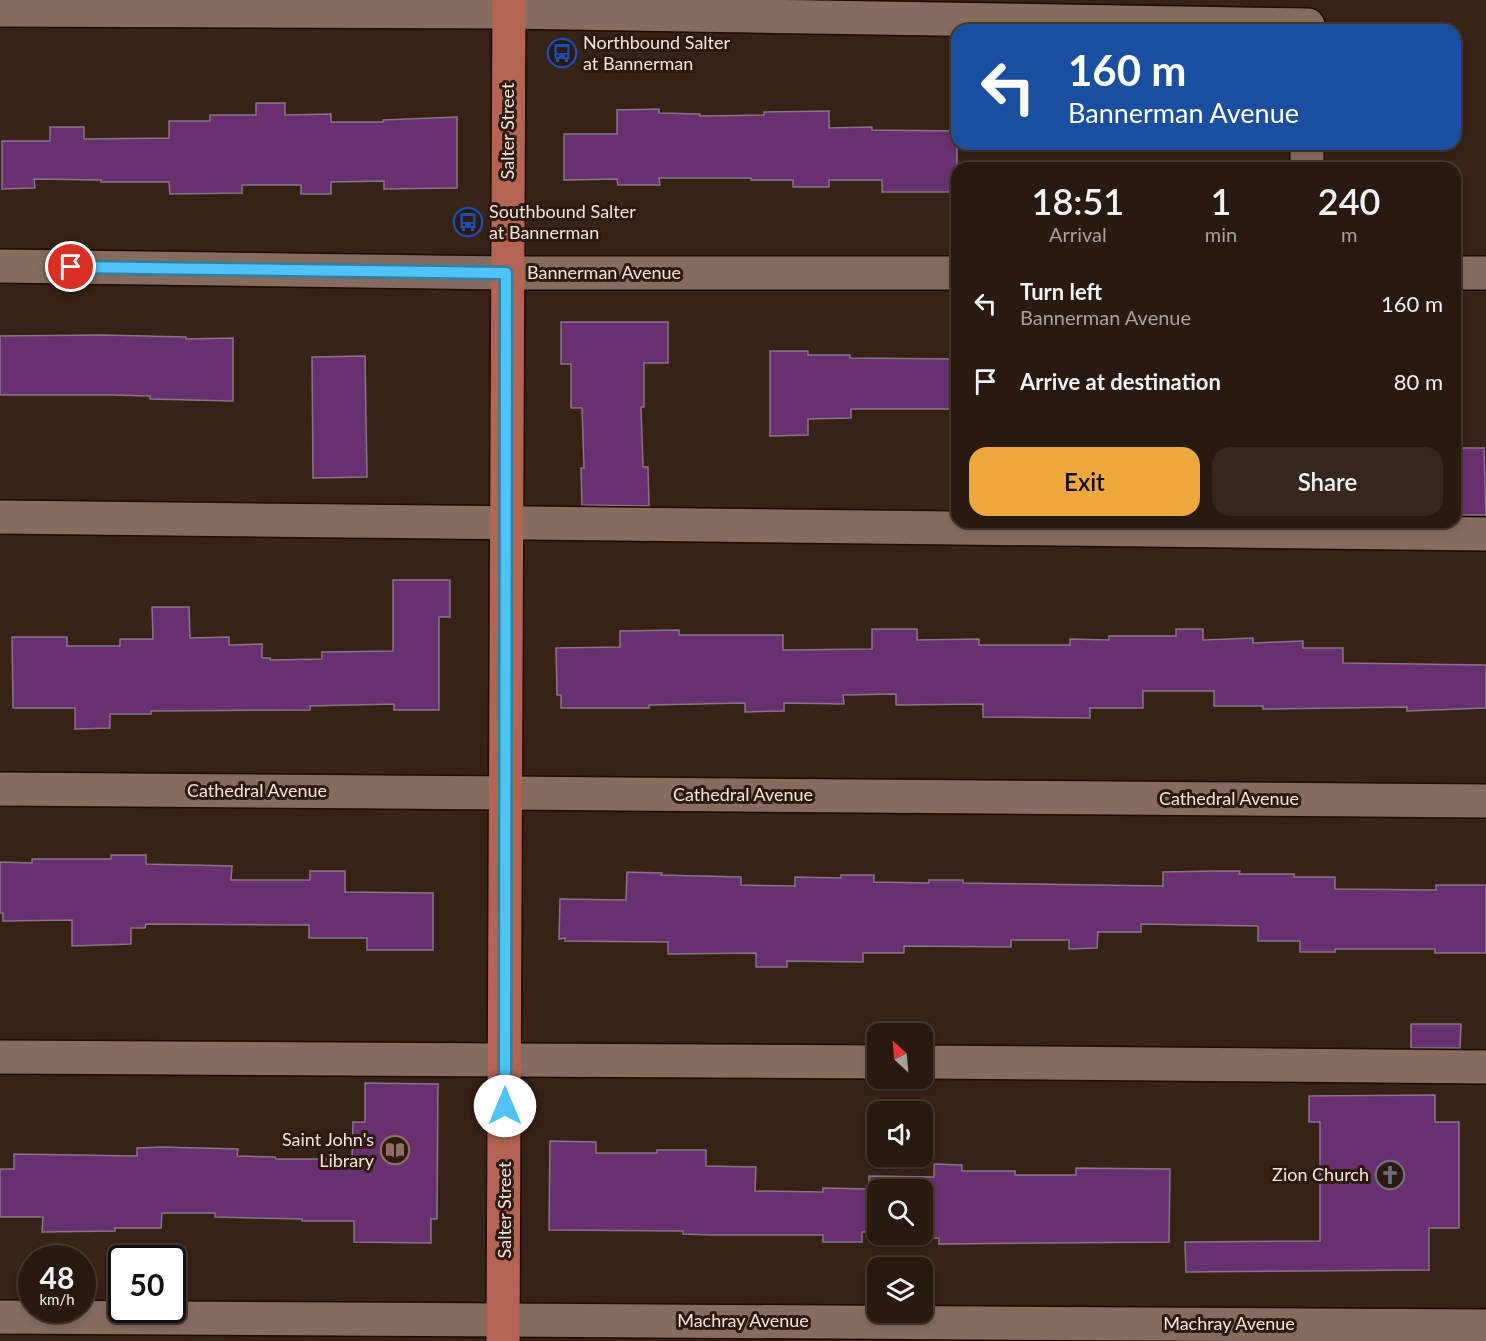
<!DOCTYPE html>
<html lang="en">
<head>
<meta charset="utf-8">
<style>
  body { margin:0; font-family:Lato,sans-serif; background:#35271e; color:#f1f3f6; height:100vh; display:flex; flex-direction:column; font-size:22px; white-space:nowrap }
  * { box-sizing:border-box; margin:0 }
  p { font-size:20px; color:#a5a19f }
  .icon { flex:none; width:33px; height:33px; fill:none; stroke:currentColor; stroke-width:2; stroke-linecap:round; stroke-linejoin:round }
  .map { position:relative; flex:1; overflow:hidden }
  .sheet { position:absolute; left:951px; top:162px; width:510px; height:366px; display:flex; flex-direction:column; background:#291a10; border-radius:18px; box-shadow:0 3px 9px #0003,0 0 0 2px #453830 }
  .sheet>* { flex:none }
  .guide { position:absolute; left:951px; top:24px; width:510px; height:126px; border-radius:18px; box-shadow:0 3px 9px #0003,0 0 0 2px #453830; background:#1a4fa0; color:#fff; overflow:hidden }
  .needle { width:39px; rotate:334deg }
  .fabs { position:absolute; left:867px; top:1023px; display:grid; gap:12px }
  .fabs a { display:grid; place-items:center; width:66px; height:66px; border-radius:12px; background:#291a10; box-shadow:0 3px 9px #0003,0 0 0 2px #453830; font-size:30px }
  .speed { position:absolute; left:18px; top:1245px; display:flex; gap:12px; font-size:30px; font-weight:700; text-align:center }
  .speed>* { display:grid; place-content:center; width:78px; height:78px; border-radius:50%; background:#291a10; box-shadow:0 3px 9px #0003,0 0 0 2px #453830; line-height:1 }
  .speed small { font-size:15px; font-weight:400 }
  .speed .limit { border:3px solid #111; border-radius:9px; background:#fff; color:#111 }
  .pin { position:absolute; display:grid; place-items:center; width:51px; height:51px; color:#fff; margin:-26px; border:3px solid #fff; border-radius:50%; box-shadow:0 2px 6px #0007 }
  .me { position:absolute; width:66px; margin:-33px; rotate:0deg; stroke-linejoin:round; filter:drop-shadow(0 0 4px #0008) }
  .turn { display:flex; align-items:center; gap:21px; height:126px; padding:0 18px; font-size:27px }
  .turn .icon { width:78px; height:78px; stroke-width:2.5 }
  .turn b { display:block; font-size:42px; line-height:51px }
  .eta { display:flex; justify-content:space-evenly; align-items:center; height:102px; text-align:center }
  .eta b { font-size:36px; font-weight:600; line-height:42px }
  .action { display:flex; gap:12px; margin-top:auto; padding:12px 18px }
  .action a { flex:1; height:69px; border-radius:18px; background:#eda83b; color:#111; font-size:24px; font-weight:600; line-height:69px; text-align:center }
  .action a+a { background:#35271e; color:#f1f3f6 }
  ul { padding:0; list-style:none }
  li { display:flex; align-items:center; gap:18px; height:78px; padding:0 18px }
  li div { flex:1 }
  li b { display:block; font-size:22px }
  li em { font-style:normal }
  .map>svg:first-child { display:block }
  .building { fill:#68306f; stroke:#877489; stroke-width:1.5 }
  .lines { fill:none; stroke-linecap:round; stroke-linejoin:round }
  .minor-casing { stroke:#1e0b02; stroke-width:36 }
  .major-casing { stroke:#1e0b02; stroke-width:36 }
  .minor { stroke:#856c5e; stroke-width:33 }
  .major { stroke:#b46453; stroke-width:33 }
  .route-casing { stroke:#337fa1; stroke-width:15 }
  .route { stroke:#4fc3f7; stroke-width:10 }
  .labels { text-anchor:middle; stroke-width:6; stroke-linejoin:round; paint-order:stroke }
  .poi-label { font-size:18px; fill:#f4e5dd; stroke:#2d190d; text-anchor:start }
  .street-label { font-size:18px; fill:#f4e5dd; stroke:#2d190d }
</style>
</head>
<body>
<div class="map">
<svg width="1486" height="1341" viewBox="0 0 1486 1341">
  <rect width="100%" height="100%" fill="#372216"/>
  <!-- building -->
  <path class="building" d="M256,103H285V115L331,114V122H383V120L457,117V188L384,189V181L331,182V194H301V185H242V193L170,194L169,182H101V180L34,179L35,188L2,189V141H50V127H84V139L169,138V121H210V115H256Z
    M659,109V113L700,114V116L764,115V112L829,111V128L872,127V130L957,131V192H882V180H829V187H793V180H751V178H659L660,185H618L617,179L564,180V134H617V110Z
    M561,322H668V363H644V407H641L643,467H648L649,506L582,505L581,468H584L582,408H571V364H561Z
    M102,335L186,337V339L233,338V401L150,399V396L111,395H0V336Z
    M770,351H808V355H850V358L957,359V409H851V418L808,419V435L770,436Z
    M365,356L367,477L313,478L312,357Z
    M1455,448H1484L1486,515H1455Z
    M393,580H450V617H439V710H394V704L310,706V710L151,711V714H110V728L75,729V708H13L12,637H67V646H120V639H153L152,607H189L190,638L229,637V645L262,644V658H270V660L322,659V652L393,651Z
    M872,629H917V640L979,639V645H1070V639L1109,640V636H1176V629H1203V640L1253,638V643L1303,641V648H1343V663L1486,665V708L1407,711V707L1263,709V706H1214V691H1143V708H1090V718L983,717V704L896,705V694L843,695L844,704L784,703V711L745,712V703L649,705V708H561V695H557L556,648L620,647V631L679,630V635H783V650L872,649Z
    M111,855H146V864L232,866L231,880H310V871H345V892L433,893V950H367V938H309V925L146,924L145,928H131V944L72,946V920L3,921V913H0V862L32,863V859H111Z
    M1218,871H1240L1239,874H1294V877H1335V889L1436,890V885H1486V953H1435V949H1335V952H1300V941H1258V926L1141,924V932H1098L1097,948L1069,949V940H1011V947L904,946V953H863V962L787,961V967H756V953L668,954V942L565,941V938L559,939L560,899L626,900L627,872L662,873L661,875L741,877V885L795,886V877L841,878V875H874V882L929,883V880H963V883L1163,886V872Z
    M1411,1024H1461L1460,1048H1411Z
    M365,1083L438,1084L437,1219H431V1243L354,1242V1221H302V1219L215,1217V1213H162L161,1228H115V1231L42,1232L43,1217H0V1169H14V1154L137,1156V1148L162,1147L238,1149L237,1156L275,1157L276,1159H352L353,1122H365Z
    M1435,1095V1122H1459V1228H1429V1270L1186,1272L1185,1242L1320,1241V1122H1309V1096Z
    M550,1141L596,1142V1153H657V1150H706V1166L756,1167L755,1191L823,1192V1188L869,1189V1176L934,1177V1164L962,1165V1171H1015V1175H1076V1168L1170,1169L1169,1242L939,1244V1238H916V1234H922V1190H878V1232H862V1242H823V1235H713L683,1234V1231L549,1230Z"/>
  <g class="lines">
    <!-- minor casing -->
    <g class="minor-casing">
      <path id="minor" d="M0,10L508,12L1308,25V30
        M1307,168V144
        M0,266L506,273H957
        M1455,273H1486
        M0,517L1486,534
        M0,789L1486,801
        M0,1057L878,1062
        M922,1062L1486,1067
        M0,1317L1486,1326"/>
    </g>
    <!-- major casing -->
    <g class="major-casing">
      <path id="major" d="M503,1341L509,0"/>
    </g>
    <!-- minor -->
    <use href="#minor" class="minor"/>
    <!-- major -->
    <use href="#major" class="major"/>
  </g>
  <g class="lines">
    <!-- route casing -->
    <g class="route-casing">
      <path id="route" d="M71,267L506,273L505,1106"/>
    </g>
    <!-- route -->
    <use href="#route" class="route"/>
  </g>
  <!-- icons -->
  <defs>
    <g id="bus-ring" transform="scale(1.5)"><circle r="9.5" fill="#2d190d" stroke="#1a4fb4" stroke-width="1.5"/><path d="M-5-6H5V4H4V6H2V4H-2V6H-4V4H-5ZM-3.5-4V0h7V-4ZM-3.5 1.2v1.5H-2V1.2ZM2 1.2v1.5H3.5V1.2Z" fill="#1a4fb4"/></g>
    <g id="library-ring" transform="scale(1.5)"><circle r="9.5" fill="#2d190d" stroke="#8d6e63" stroke-width="1.5"/><path d="M-6-4Q-3-5.5-.7-3.5V5Q-3 3-6 4ZM6-4Q3-5.5 .7-3.5V5Q3 3 6 4Z" fill="#8d6e63"/></g>
    <g id="church-ring" transform="scale(1.5)"><circle r="9.5" fill="#2d190d" stroke="#6b7280" stroke-width="1.5"/><path d="M-1.2-6h2.4v3.5h3.3v2.4h-3.3V6h-2.4V-.1h-3.3v-2.4h3.3Z" fill="#6b7280"/></g>
  </defs>
  <g fill-rule="evenodd">
    <use href="#bus-ring" x="562" y="53"/>
    <use href="#bus-ring" x="468" y="222"/>
    <use href="#library-ring" x="395" y="1150"/>
    <use href="#church-ring" x="1390" y="1175"/>
  </g>
  <g class="labels">
    <!-- poi labels -->
    <g class="poi-label">
      <text x="583" y="49">Northbound Salter<tspan x="583" dy="21">at Bannerman</tspan></text>
      <text x="489" y="218">Southbound Salter<tspan x="489" dy="21">at Bannerman</tspan></text>
      <text x="374" y="1146" text-anchor="end">Saint John's<tspan x="374" dy="21">Library</tspan></text>
      <text x="1369" y="1181" text-anchor="end">Zion Church</text>
    </g>
    <!-- street labels -->
    <g class="street-label">
      <text transform="translate(508 131) rotate(-90)" y="6">Salter Street</text>
      <text x="604" y="279">Bannerman Avenue</text>
      <text x="257" y="797">Cathedral Avenue</text>
      <text x="743" y="801">Cathedral Avenue</text>
      <text x="1229" y="805">Cathedral Avenue</text>
      <text transform="translate(505 1210) rotate(-90)" y="6">Salter Street</text>
      <text x="743" y="1327">Machray Avenue</text>
      <text x="1229" y="1330">Machray Avenue</text>
    </g>
  </g>
</svg>
<div class="fabs">
<a><svg class="needle" viewBox="-14 -14 28 28"><path d="M0-13l5 13h-10z" fill="#e53935"/><path d="M0 13l5-13h-10z" fill="#a5a19f"/></svg></a>
<a><svg class="icon" aria-label="sound" viewBox="0 0 24 24"><path d="M4 9h4l5-4v14l-5-4H4zM17 9q2 3 0 6"/></svg></a>
<a><svg class="icon" aria-label="search" viewBox="0 0 24 24"><circle cx="10" cy="10" r="6"/><path d="M15 15l6 6"/></svg></a>
<a><svg class="icon" aria-label="layers" viewBox="0 0 24 24"><path d="M12 4l9 5-9 5-9-5zM3 14l9 5 9-5"/></svg></a>
</div>
<div class="speed"><div>48<small>km/h</small></div><div class="limit">50</div></div>
<div class="pin" style="left:71px;top:267px;background:#d93025"><svg class="icon" aria-label="arrive" viewBox="0 0 24 24"><path d="M6 21V4h12l-3 4 3 4H6"/></svg></div>
<svg class="me" style="left:505px;top:1106px" viewBox="-20 -20 40 40"><circle r="19" fill="#fff"/><path d="M0-13L10 11 0 6-10 11z" fill="#4fc3f7"/></svg>
<div class="guide">
<div class="turn"><svg class="icon" aria-label="left" viewBox="0 0 24 24"><path d="M17 20v-9H6M10 6l-5 5 5 5"/></svg><div><b>160 m</b>Bannerman Avenue</div></div>
</div>
<section class="sheet">
<div class="eta">
<div><b>18:51</b><p>Arrival</p></div>
<div><b>1</b><p>min</p></div>
<div><b>240</b><p>m</p></div>
</div>
<ul>
<li><svg class="icon" aria-label="left" viewBox="0 0 24 24"><path d="M17 20v-9H6M10 6l-5 5 5 5"/></svg><div><b>Turn left</b><p>Bannerman Avenue</p></div><em>160 m</em></li>
<li><svg class="icon" aria-label="arrive" viewBox="0 0 24 24"><path d="M6 21V4h12l-3 4 3 4H6"/></svg><div><b>Arrive at destination</b></div><em>80 m</em></li>
</ul>
<div class="action"><a>Exit</a><a>Share</a></div>
</section>
</div>
</body>
</html>
